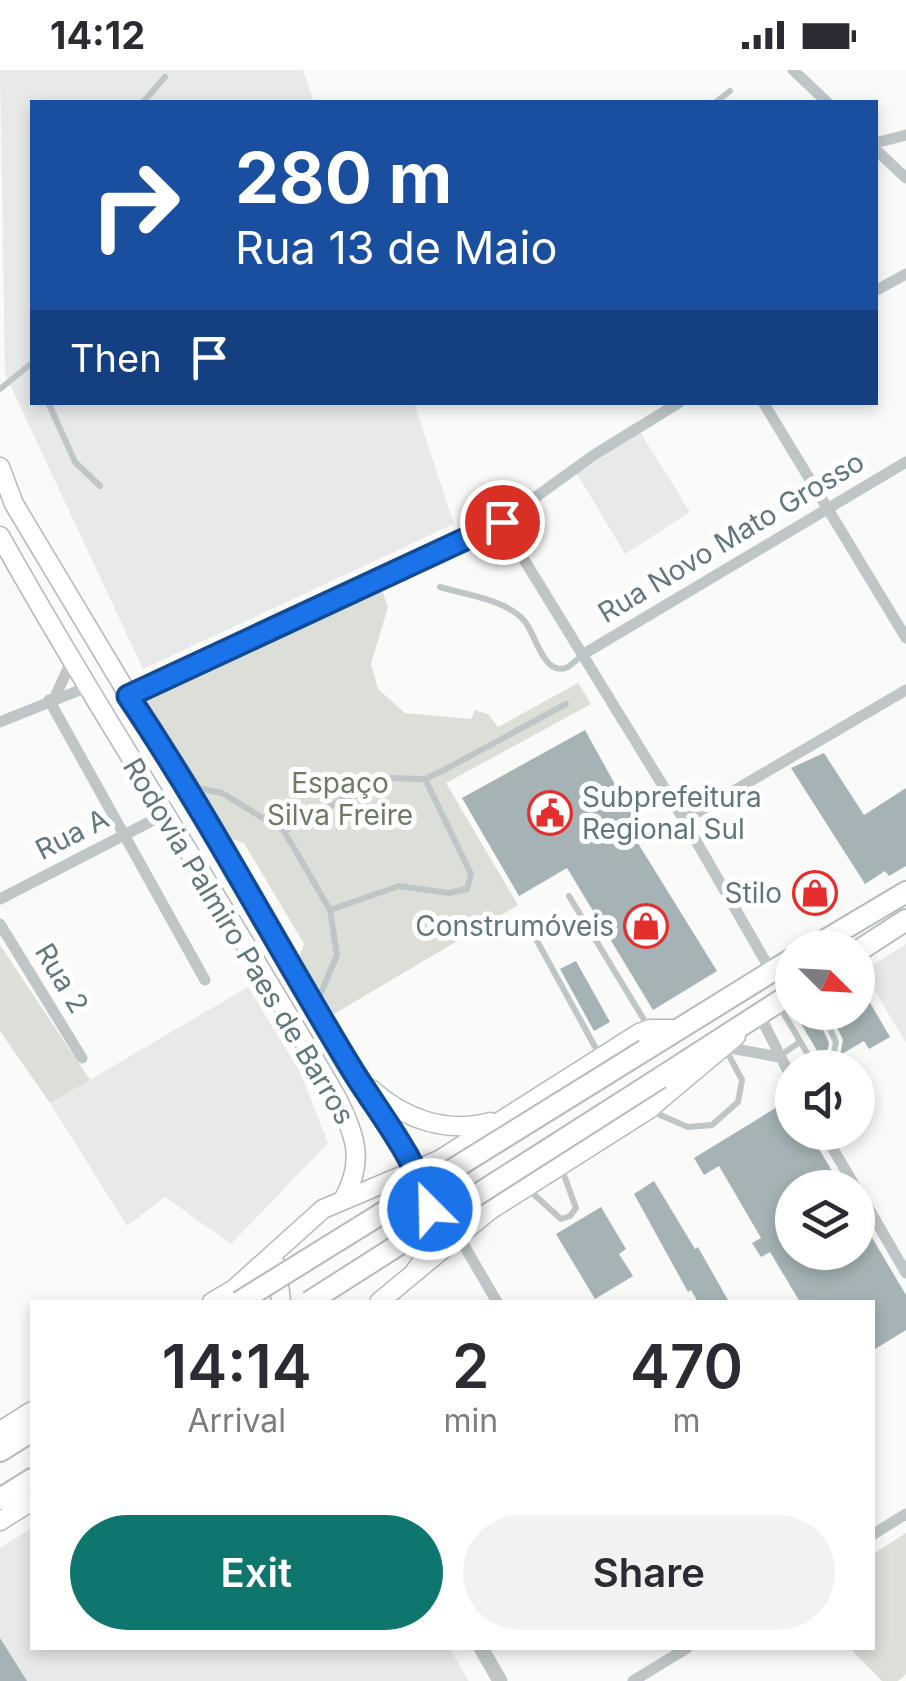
<!DOCTYPE html>
<html lang="en">
<head>
<meta charset="utf-8">
<style>
  body { margin:0; font-family:Inter,sans-serif; background:#f2f2f3; color:#2b2b33; height:100vh; display:flex; flex-direction:column; font-size:38px; white-space:nowrap }
  * { box-sizing:border-box; margin:0 }
  p { font-size:32px; color:#7c7c81 }
  .icon { flex:none; width:55px; height:55px; fill:none; stroke:currentColor; stroke-width:2; stroke-linecap:round; stroke-linejoin:round }
  .map { position:relative; flex:1; overflow:hidden }
  .side { position:absolute; left:30px; top:1230px; width:845px; height:350px; display:flex; flex-direction:column; background:#fff; border-radius:0px; box-shadow:0 5px 15px #0003 }
  .side>* { flex:none }
  .banner { position:absolute; left:30px; top:30px; width:848px; height:305px; border-radius:0px; box-shadow:0 5px 15px #0003; background:#1a4fa0; color:#fff; overflow:hidden }
  .needle { width:65px; rotate:114deg }
  .tools { position:absolute; left:775px; top:860px; display:grid; gap:20px }
  .tools a { display:grid; place-items:center; width:100px; height:100px; border-radius:50%; background:#fff; box-shadow:0 5px 15px #0003; font-size:50px }
  .pin { position:absolute; display:grid; place-items:center; width:85px; height:85px; color:#fff; margin:-42px; border:5px solid #fff; border-radius:50%; box-shadow:0 2px 10px #0007 }
  .me { position:absolute; width:110px; margin:-55px; rotate:337deg; stroke-linejoin:round; filter:drop-shadow(0 0 8px #0008) }
  .turn { display:flex; align-items:center; gap:35px; height:210px; padding:0 40px; font-size:45px }
  .turn .icon { width:130px; height:130px; stroke-width:2.5 }
  .turn b { display:block; font-size:70px; line-height:85px }
  .then { display:flex; align-items:center; height:95px; padding:0 40px; background:#0003; gap:20px; font-size:38px }
  .eta { display:flex; justify-content:space-evenly; align-items:center; height:170px; text-align:center }
  .eta b { font-size:60px; font-weight:600; line-height:70px }
  .action { display:flex; gap:20px; margin-top:auto; padding:20px 40px }
  .action a { flex:1; height:115px; border-radius:60px; background:#0f766e; color:#fff; font-size:40px; font-weight:600; line-height:115px; text-align:center }
  .action a+a { background:#f2f2f3; color:#2b2b33 }
  .status { display:flex; justify-content:space-between; align-items:center; height:70px; padding:0 50px; background:#fff; direction:ltr }
  .status svg { height:28px; fill:currentColor }
  .map>svg:first-child { display:block }
  .built { fill:#e8eae9 }
  .green { fill:#dcdfd7 }
  .building { fill:#a5b3b6 }
  .lines { fill:none; stroke-linecap:round; stroke-linejoin:round }
  .primary-casing { stroke:#b2babd; stroke-width:21 }
  .trunk-casing { stroke:#b4bbbd; stroke-width:24 }
  .service { stroke:#bec6c8; stroke-width:6 }
  .minor { stroke:#bec6c8; stroke-width:11 }
  .tertiary { stroke:#bec6c8; stroke-width:15 }
  .primary { stroke:#fff; stroke-width:18 }
  .trunk { stroke:#fff; stroke-width:20 }
  .trunk-bridge-casing { stroke:#b4bbbd; stroke-width:24; stroke-linecap:butt }
  .trunk-bridge { stroke:#fff; stroke-width:20 }
  .route-casing { stroke:#114b97; stroke-width:25 }
  .route { stroke:#1a73e8; stroke-width:18 }
  .labels { text-anchor:middle; stroke-width:10; stroke-linejoin:round; paint-order:stroke }
  .street-label { font-size:28px; fill:#60777d; stroke:#fff }
  .park-label { font-size:28px; fill:#6d7a64; stroke:#fff }
  .poi-label { font-size:28px; fill:#60777d; stroke:#fff; text-anchor:end }
</style>
</head>
<body>
<div class="status"><b>14:12</b><svg viewBox="0 0 49 12"><path d="M0 12V9h3v3zM5 12V6h3v6zM10 12V3h3v9zM15 12V0h3v12zM26 1h20v11H26zM47 4h2v5h-2z"/></svg></div>
<div class="map">
<svg width="906" height="1611" viewBox="0 0 906 1611">
  <rect width="100%" height="100%" fill="#fafaf8"/>
  <!-- built -->
  <path class="built" d="M0,0H303L314,32H32V332L414,333L454,454L143,599L5,304Z
    M640,362L690,442L625,484L577,404Z
    M906,874V973L863,901Z
    M248,917L299,1000L328,1073L231,1174L165,1127L127,1156L50,1033Z
    M32,1458V1578H449L469,1611H0V1478Z"/>
  <!-- green -->
  <path class="green" d="M381,518L388,537L371,594L378,619L405,643L471,649L475,640L488,644L498,657L578,613L591,634L446,713L518,835L334,944L299,887L304,874L244,773L229,768L142,632L147,625Z
    M0,875L90,1010L50,1033L0,961Z
    M906,1463V1604L898,1611H882L850,1578H872L873,1484Z"/>
  <!-- building -->
  <path class="building" d="M585,660L639,758L631,762L717,901L653,940L567,798L519,826L462,728Z
    M824,683L864,745L906,718V796L889,806L885,801L865,814L791,698Z
    M576,891L610,952L594,961L560,899Z
    M858,912L890,967L869,979L864,971L840,985L843,970L830,942H858Z
    M794,942H815L829,973L825,994Z
    M792,1028V1062H809L842,1118H792V1182H858V1144L906,1225V1260L872,1281V1232H800L770,1182L761,1187L752,1173L761,1168L719,1096L704,1105L694,1088Z
    M654,1111L695,1179L698,1177L729,1232H698L691,1220L688,1222L634,1124Z
    M601,1137L626,1179L619,1184L633,1206L595,1229L556,1164Z
    M0,1568L27,1611H0Z"/>
  <g class="lines">
    <!-- primary casing -->
    <g class="primary-casing">
      <path id="primary" d="M0,397L14,434L129,626L188,715L348,993L415,1101L430,1139L431,1161L427,1184L413,1204
        M0,466C107,657 228,839 337,1028C355,1065 365,1090 344,1128
        M371,1019C404,1049 447,1064 490,1052
        M277,1196L281,1232
        M212,1232L234,1219L323,1139L439,1090L639,963L650,959H678
        M379,1232L489,1141L648,1040L736,966
        M0,1361L32,1341
        M0,1451L32,1431"/>
    </g>
    <!-- trunk casing -->
    <g class="trunk-casing">
      <path id="trunk" d="M812,878L906,822
        M858,881L906,850
        M645,980L792,889
        M660,1008L792,923
        M0,1381L32,1361
        M0,1429L32,1409"/>
    </g>
    <!-- service -->
    <path class="service" d="M143,32L165,7
      M716,32L730,21
      M0,319L32,293
      M48,332L75,392L100,416
      M440,517C467,525 509,530 526,553C534,564 542,594 556,598C567,602 575,591 582,585
      M194,717L222,723L284,761L330,840L337,885L318,930
      M284,761L383,708L425,709L444,700L566,634
      M569,826L649,958
      M330,840L399,816L449,823L467,819L471,804L425,709
      M525,849L599,984
      M778,934L816,998
      M822,942L836,972L831,998
      M781,985L800,972
      M651,1041L688,1057L712,1055L738,1032L742,1010L725,978
      M529,1120L561,1149L570,1146L576,1138L561,1097"/>
    <!-- minor -->
    <path class="minor" d="M793,0L827,32
      M875,73L906,65
      M875,79L906,108
      M875,221L906,204
      M763,332L906,568
      M501,452L684,750L771,901
      M582,585L906,392
      M129,626L501,452L594,385L680,332
      M55,627L71,592
      M49,630L205,910
      M0,652L85,618
      M684,750L906,620
      M0,829L167,743
      M0,854L82,988
      M760,946L792,1009
      M725,977L779,987
      M823,1062L856,1118
      M858,1120L906,1203
      M458,1165L497,1232
      M872,1465L906,1444
      M633,1611L687,1578"/>
    <!-- tertiary -->
    <path class="tertiary" d="M481,1578L500,1611"/>
    <!-- primary -->
    <use href="#primary" class="primary"/>
    <!-- trunk -->
    <use href="#trunk" class="trunk"/>
    <!-- trunk-bridge casing -->
    <g class="trunk-bridge-casing">
      <path id="trunk-bridge" d="M239,1232L645,980
        M309,1232L660,1008"/>
    </g>
    <!-- trunk-bridge -->
    <use href="#trunk-bridge" class="trunk-bridge"/>
  </g>
  <g class="lines">
    <!-- route casing -->
    <g class="route-casing">
      <path id="route" d="M430,1139C416,1086 376,1040 348,993C274,871 208,745 128,626L502,452"/>
    </g>
    <!-- route -->
    <use href="#route" class="route"/>
  </g>
  <!-- icons -->
  <defs>
    <g id="civic-ring" transform="scale(2.25)"><circle r="9.5" fill="#fff" stroke="#e42f2e" stroke-width="1.5"/><path d="M-.6-6.5H3V-4.5H.6V-3L4-1V1h2V6H-6V1h2V-1L-.6-3ZM-1.2 2.5V6h2.4V2.5Z" fill="#e42f2e"/></g>
    <g id="shop-ring" transform="scale(2.25)"><circle r="9.5" fill="#fff" stroke="#e42f2e" stroke-width="1.5"/><path d="M-5-2.5h2.3a2.7 3.5 0 0 1 5.4 0H5L5.5 6h-11ZM-1.5-2.5h3a1.5 2.3 0 0 0-3 0Z" fill="#e42f2e"/></g>
  </defs>
  <g fill-rule="evenodd">
    <use href="#civic-ring" x="550" y="743"/>
    <use href="#shop-ring" x="815" y="823"/>
    <use href="#shop-ring" x="646" y="856"/>
  </g>
  <g class="labels">
    <!-- street labels -->
    <g class="street-label">
      <text transform="translate(731 467) rotate(-31)" y="10">Rua Novo Mato Grosso</text>
      <text transform="translate(72 764) rotate(-27)" y="10">Rua A</text>
      <text transform="translate(239 871) rotate(59)" y="10">Rodovia Palmiro Paes de Barros</text>
      <text transform="translate(62 908) rotate(59)" y="10">Rua 2</text>
    </g>
    <!-- park labels -->
    <g class="park-label">
      <text x="340" y="723">Espaço<tspan x="340" dy="32">Silva Freire</tspan></text>
    </g>
    <!-- poi labels -->
    <g class="poi-label">
      <text x="582" y="737" text-anchor="start">Subprefeitura<tspan x="582" dy="32">Regional Sul</tspan></text>
      <text x="782" y="833">Stilo</text>
      <text x="614" y="866">Construmóveis</text>
    </g>
  </g>
</svg>
<div class="tools">
<a><svg class="needle" viewBox="-14 -14 28 28"><path d="M0-13l5 13h-10z" fill="#e53935"/><path d="M0 13l5-13h-10z" fill="#7c7c81"/></svg></a>
<a><svg class="icon" aria-label="sound" viewBox="0 0 24 24"><path d="M4 9h4l5-4v14l-5-4H4zM17 9q2 3 0 6"/></svg></a>
<a><svg class="icon" aria-label="layers" viewBox="0 0 24 24"><path d="M12 4l9 5-9 5-9-5zM3 14l9 5 9-5"/></svg></a>
</div>
<div class="pin" style="left:502px;top:452px;background:#d93025"><svg class="icon" aria-label="arrive" viewBox="0 0 24 24"><path d="M6 21V4h12l-3 4 3 4H6"/></svg></div>
<svg class="me" style="left:430px;top:1139px" viewBox="-20 -20 40 40"><circle r="17" fill="#1a73e8" stroke="#fff" stroke-width="3"/><path d="M0-11L8 9 0 5-8 9z" fill="#fff"/></svg>
<div class="banner">
<div class="turn"><svg class="icon" aria-label="right" viewBox="0 0 24 24"><path d="M7 20v-9h11M14 6l5 5-5 5"/></svg><div><b>280 m</b>Rua 13 de Maio</div></div>
<div class="then">Then<svg class="icon" aria-label="arrive" viewBox="0 0 24 24"><path d="M6 21V4h12l-3 4 3 4H6"/></svg></div>
</div>
<section class="side">
<div class="eta">
<div><b>14:14</b><p>Arrival</p></div>
<div><b>2</b><p>min</p></div>
<div><b>470</b><p>m</p></div>
</div>
<div class="action"><a>Exit</a><a>Share</a></div>
</section>
</div>
</body>
</html>
